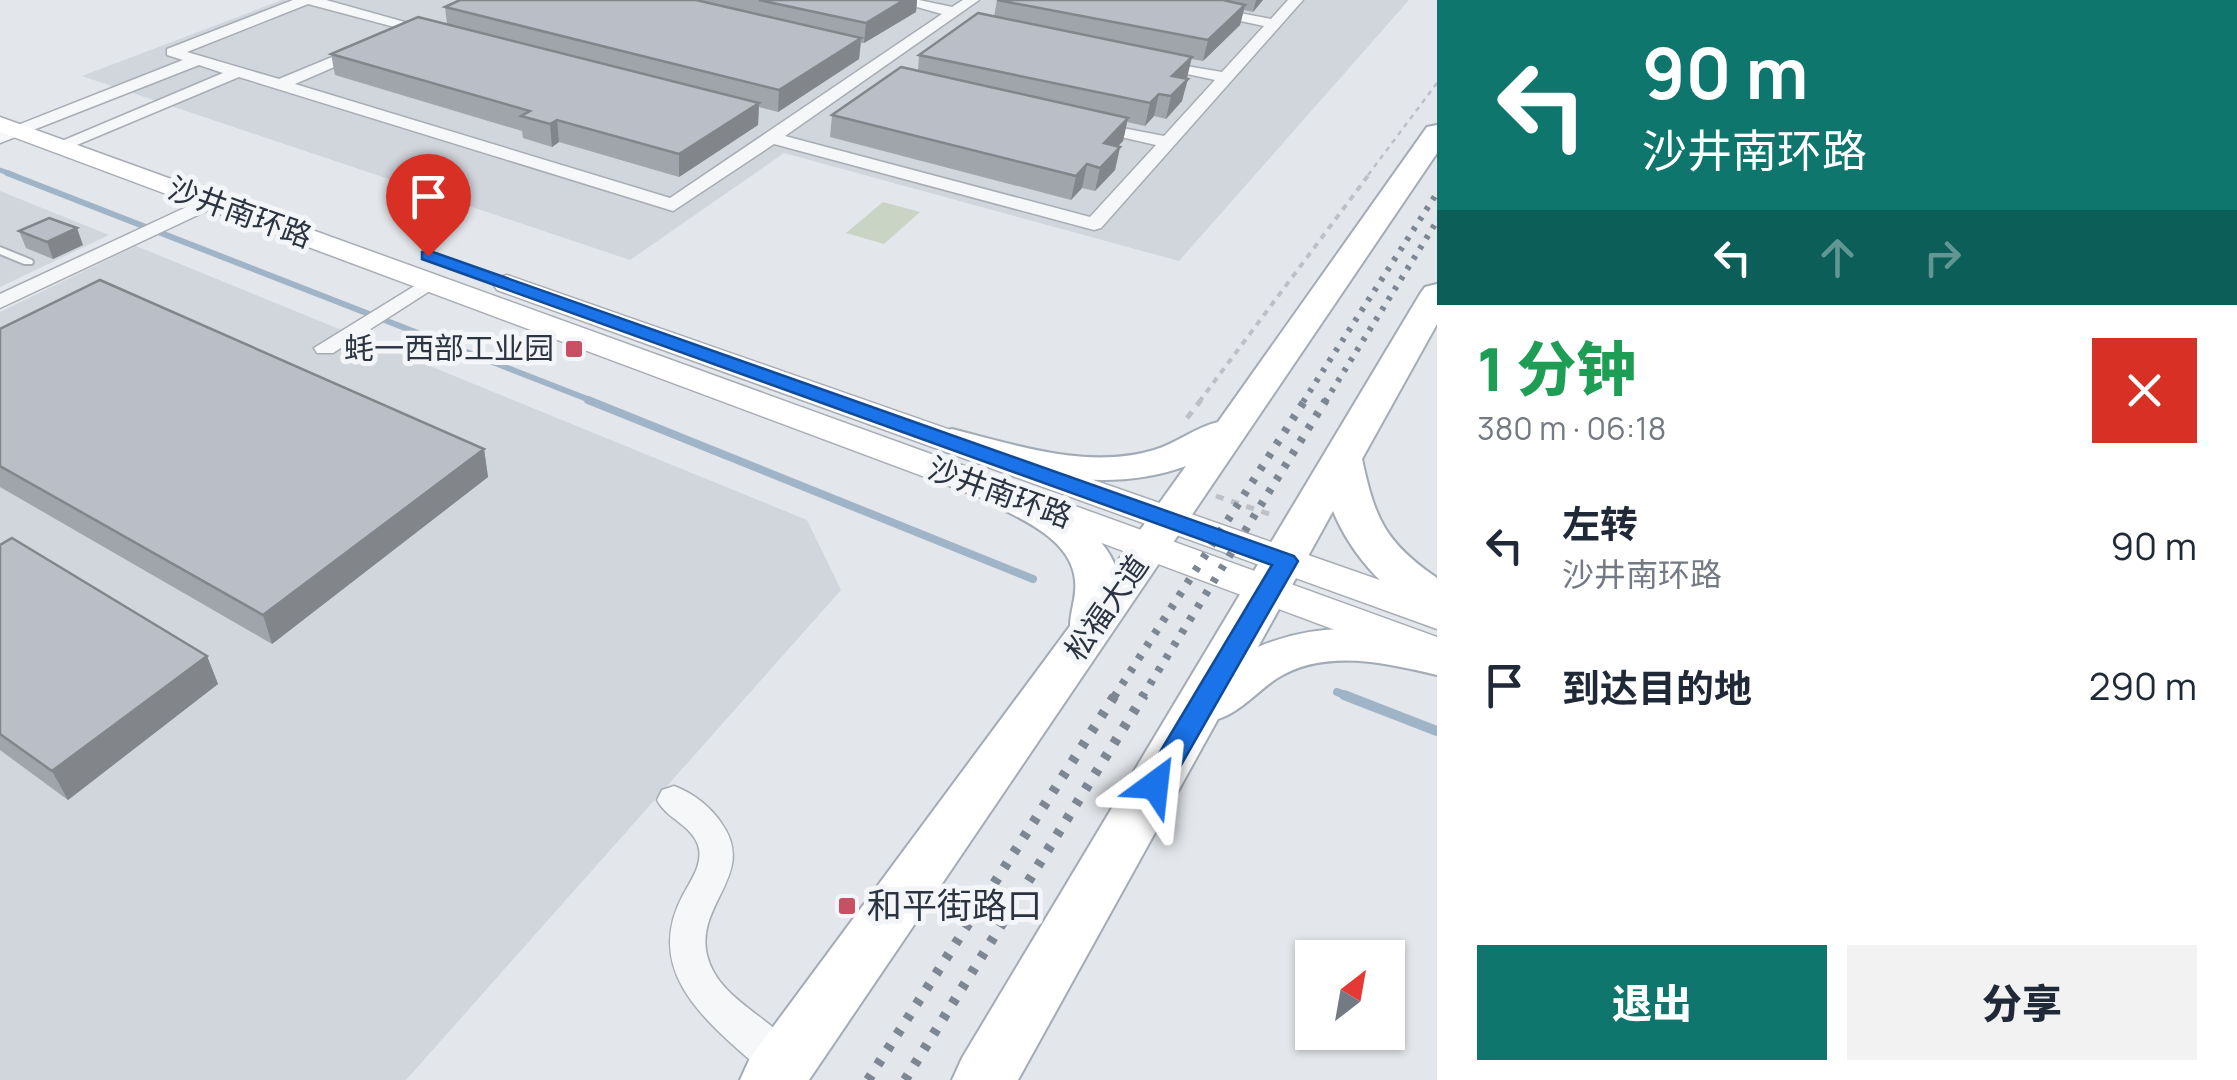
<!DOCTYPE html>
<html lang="zh">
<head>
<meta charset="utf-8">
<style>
  body { margin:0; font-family:Manrope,"Noto Sans SC",sans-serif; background:#f2f2f3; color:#1f2937; height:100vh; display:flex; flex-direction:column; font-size:38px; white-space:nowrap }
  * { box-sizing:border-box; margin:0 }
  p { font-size:32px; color:#747a83 }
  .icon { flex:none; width:55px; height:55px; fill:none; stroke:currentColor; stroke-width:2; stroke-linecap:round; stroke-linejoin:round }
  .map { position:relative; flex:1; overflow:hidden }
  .side { display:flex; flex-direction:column; background:#fff; width:800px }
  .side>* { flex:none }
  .top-card { background:#0f766e; color:#fff; overflow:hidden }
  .needle { width:65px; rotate:31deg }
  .buttons { position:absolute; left:1295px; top:940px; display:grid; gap:20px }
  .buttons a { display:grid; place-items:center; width:110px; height:110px; border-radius:0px; background:#fff; box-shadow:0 2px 8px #0004; font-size:50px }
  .pin { position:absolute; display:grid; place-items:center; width:85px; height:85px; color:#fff; margin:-102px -42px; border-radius:50% 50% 50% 0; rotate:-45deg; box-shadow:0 0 10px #0007 }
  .pin .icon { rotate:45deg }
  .me { position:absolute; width:110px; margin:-55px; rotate:30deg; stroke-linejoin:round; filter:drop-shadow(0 0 8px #0008) }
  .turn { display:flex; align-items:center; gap:35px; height:210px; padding:0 40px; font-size:45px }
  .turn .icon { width:130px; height:130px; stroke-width:2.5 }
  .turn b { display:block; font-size:70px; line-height:85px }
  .lanes { display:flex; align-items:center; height:95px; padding:0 40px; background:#0003; justify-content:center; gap:50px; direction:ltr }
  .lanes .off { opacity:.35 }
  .round { display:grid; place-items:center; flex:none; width:105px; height:105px; border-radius:0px; background:#f2f2f3 }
  .summary { display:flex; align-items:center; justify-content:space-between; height:170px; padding:0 40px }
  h1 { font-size:60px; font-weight:800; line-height:75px; color:#1e9e55 }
  .cta { display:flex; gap:20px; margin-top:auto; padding:20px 40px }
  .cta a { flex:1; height:115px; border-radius:0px; background:#0f766e; color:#fff; font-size:40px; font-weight:800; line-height:115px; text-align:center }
  .cta a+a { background:#f2f2f3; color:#1f2937 }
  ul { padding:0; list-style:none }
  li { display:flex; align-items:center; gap:30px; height:140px; padding:0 40px }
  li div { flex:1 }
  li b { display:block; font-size:38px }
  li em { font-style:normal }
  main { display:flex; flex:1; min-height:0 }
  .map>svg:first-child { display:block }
  .built { fill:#d1d5dc }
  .green { fill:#c9d4c5 }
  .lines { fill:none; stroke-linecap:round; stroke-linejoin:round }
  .stream-far3 { stroke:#a0b4c8; stroke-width:5 }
  .stream-far2 { stroke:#a0b4c8; stroke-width:6 }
  .stream-far1 { stroke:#a0b4c8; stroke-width:8 }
  .stream { stroke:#a0b4c8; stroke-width:10 }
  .lane-casing { stroke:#a8adb4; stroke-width:4 }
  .street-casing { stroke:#a8adb4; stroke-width:3 }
  .secondary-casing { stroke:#a8adb4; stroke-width:3 }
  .primary-casing { stroke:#a3abb5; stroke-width:4 }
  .path-far2 { stroke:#bdc0c6; stroke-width:2.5; stroke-dasharray:5 5; stroke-linecap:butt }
  .path-far1 { stroke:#bdc0c6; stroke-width:4; stroke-dasharray:6 6; stroke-linecap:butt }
  .path { stroke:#bdc0c6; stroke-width:5; stroke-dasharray:8 8; stroke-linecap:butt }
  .lane { fill:#f6f7f9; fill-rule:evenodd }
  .street { fill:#f6f7f9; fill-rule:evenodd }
  .secondary { fill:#fff; fill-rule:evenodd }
  .primary { fill:#fff; fill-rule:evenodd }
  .rail-far2 { stroke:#7d8693; stroke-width:6; stroke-dasharray:4 8; stroke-linecap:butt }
  .rail-far1 { stroke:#7d8693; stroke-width:8; stroke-dasharray:5 10; stroke-linecap:butt }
  .rail { stroke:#7d8693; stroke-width:10; stroke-dasharray:6 12; stroke-linecap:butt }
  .wall { fill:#a0a4ab }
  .shaded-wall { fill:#82868b }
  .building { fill:#babfc7; stroke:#82868b; stroke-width:2.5 }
  .route { fill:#1a73e8; stroke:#114b97; stroke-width:2.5 }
  .poi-dot { fill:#c75064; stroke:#f3f5f8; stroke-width:4 }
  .labels { text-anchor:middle; stroke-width:10; stroke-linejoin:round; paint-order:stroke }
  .street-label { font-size:30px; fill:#2c3442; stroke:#f3f5f8 }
  .poi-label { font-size:30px; fill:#2c3442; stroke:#f3f5f8; text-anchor:end }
  .near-poi-label { font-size:35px; fill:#2c3442; stroke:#f3f5f8; text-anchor:start }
</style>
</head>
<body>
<main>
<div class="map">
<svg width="1437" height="1080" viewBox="0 0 1437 1080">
  <rect width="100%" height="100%" fill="#e3e6ea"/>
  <!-- built -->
  <path class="built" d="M282,0H1409L1179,261L784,153L630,260L82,76Z
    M0,191L109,235L0,287Z
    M136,246L807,520L841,590L406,1080H0V312Z"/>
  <!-- green -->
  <path class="green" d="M883,202L920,212L884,244L846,233Z"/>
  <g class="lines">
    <!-- stream-far3 -->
    <path class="stream-far3" d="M0,170L14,175"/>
    <!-- stream-far2 -->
    <path class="stream-far2" d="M7,173L595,402"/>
    <!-- stream-far1 -->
    <path class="stream-far1" d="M588,400L1033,579
      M1337,692L1350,697"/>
    <!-- stream -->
    <path class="stream" d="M1344,695L1437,731"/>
    <!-- lane casing -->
    <g class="lane-casing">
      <path id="lane" d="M0,247L32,260L33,262L32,264H24L0,254Z"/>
    </g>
    <!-- street casing -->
    <g class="street-casing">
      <path id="street" d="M293,0H326L444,33L436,38L308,4L187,52L279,79L361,45H371V51L295,84L670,198L942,14L892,0H919L952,7L963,0H979L785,136L1090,217L1156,145L1086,129V121L1164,136L1215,80L1150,66V60L1222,72L1264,26L1142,0H1172L1271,19L1288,0H1303L1101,228L1094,230L774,144L673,211L239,77L65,150H53L50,146L223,73L199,65L0,143V132L183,60L167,55V49Z
        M210,196L220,202L217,206L0,308V294Z
        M429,277L440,283L436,287L333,353H317L314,348Z
        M674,786C693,793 711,807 722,824C757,874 695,904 707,955C719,1005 785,1020 804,1064L798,1078H770C716,1028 639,977 683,895C691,880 704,863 698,845C691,825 666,818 657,800L662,790Z"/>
    </g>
    <!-- secondary casing -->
    <g class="secondary-casing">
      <path id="secondary" d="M0,117L1437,637V668L0,132Z
        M507,275L1437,600V629L497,290L493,284L497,278Z"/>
    </g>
    <!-- primary casing -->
    <g class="primary-casing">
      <path id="primary" d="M1437,125V153L809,1080H740L750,1058L1070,626C1070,611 1077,596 1075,580C1071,539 1021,519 990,503L984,494L990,485C1030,474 1100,527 1115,565L1186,466C1104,496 1020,472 938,449L933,441L938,433L952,429C1016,445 1088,470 1154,450C1176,444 1195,427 1218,422L1427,127Z
        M1437,284V324L1362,459C1375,519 1385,542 1437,578V615C1391,602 1351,555 1333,511L1258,647C1319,621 1374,627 1437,641V675C1385,663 1324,648 1276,679C1257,692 1239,713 1218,719L1018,1080H952L962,1058L1420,294L1425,287Z"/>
    </g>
    <!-- path-far2 -->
    <path class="path-far2" d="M1368,175L1437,83"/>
    <!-- path-far1 -->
    <path class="path-far1" d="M1199,402L1370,173"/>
    <!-- path -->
    <path class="path" d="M1187,418L1201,400
      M1216,496L1272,515"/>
    <!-- lane -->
    <use href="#lane" class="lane"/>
    <!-- street -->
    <use href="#street" class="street"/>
    <!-- secondary -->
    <use href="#secondary" class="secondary"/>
    <!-- primary -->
    <use href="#primary" class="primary"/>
    <!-- rail-far2 -->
    <path class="rail-far2" d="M1303,402L1437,193
      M1325,402L1437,221"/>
    <!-- rail-far1 -->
    <path class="rail-far1" d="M1114,697L1305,400
      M1142,697L1326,400"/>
    <!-- rail -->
    <path class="rail" d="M868,1080L1115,695
      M905,1080L1144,695"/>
  </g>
  <!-- wall -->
  <path class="wall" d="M460,0H917L916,12L864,43H861L859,59L778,112L759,107L758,125L679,177L559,142L552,147L523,138L522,131L335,75L331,54L447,24L445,7Z
    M997,0H1263L1253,12L1244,10L1240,25L1203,61L1191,59L1186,79L1182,101L1166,119L1154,116L1145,126L1127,122L1123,141L1118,146L1120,147L1115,170L1095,191L1082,188L1071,200L830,137L832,115L918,71L919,55L994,17Z
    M19,231L83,245L53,259L26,248Z
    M0,329L484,449L488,477L272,644L0,487Z
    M0,545L207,656L218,684L68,800L0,750Z"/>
  <!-- shaded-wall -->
  <path class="shaded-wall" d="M904,0H917L916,12L864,43L866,23Z
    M1256,0H1263L1253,12Z
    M1245,5L1240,25L1203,61L1208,40Z
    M861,38L859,59L778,112L779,90Z
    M1192,57L1187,78L1167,98L1172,76Z
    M1188,79L1182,101L1166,119L1171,96Z
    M1159,94L1154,116L1145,126L1150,103Z
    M759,103L758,125L679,177V154Z
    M1128,118L1123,141L1099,166L1104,143Z
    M557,120L559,142L552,147L550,124Z
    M1120,147L1115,170L1095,191L1100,168Z
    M1087,164L1082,188L1071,200L1076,176Z
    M77,228L83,245L53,259L47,242Z
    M484,449L488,477L272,644L263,615Z
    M207,656L218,684L68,800L52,771Z"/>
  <!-- building -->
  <path class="building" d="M460,0H696L861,38L779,90L445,7Z
    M759,0H904L866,23Z
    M997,0H1223L1245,5L1208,40Z
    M978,13L1192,57L1172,76L1188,79L1171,96L1159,94L1150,103L919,55Z
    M418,17L759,103L679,154L557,120L550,124L521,116L530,111L331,54Z
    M901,67L1128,118L1104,143L1120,147L1100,168L1087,164L1076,176L832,115Z
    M49,218L77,228L47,242L19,231Z
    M100,280L484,449L263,615L0,466V329Z
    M12,538L207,656L52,771L0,734V545Z"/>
  <!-- route -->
  <path class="route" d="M422,252H433L1294,556L1298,561L1165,793L1155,796L1145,793L1141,785L1145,777L1272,565L422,259Z"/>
  <!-- markers -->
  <g class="poi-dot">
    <rect x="564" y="339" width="20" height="20" rx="5"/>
    <rect x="837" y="896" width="20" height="20" rx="5"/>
  </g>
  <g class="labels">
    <!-- street labels -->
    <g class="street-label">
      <text transform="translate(240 213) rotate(20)" y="10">沙井南环路</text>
      <text transform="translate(1000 493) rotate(20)" y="10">沙井南环路</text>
      <text transform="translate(1107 608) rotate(-55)" y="10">松福大道</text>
    </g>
    <!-- poi labels -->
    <g class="poi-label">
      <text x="554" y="359">蚝一西部工业园</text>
    </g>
    <!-- near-poi labels -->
    <g class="near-poi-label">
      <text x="867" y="918">和平街路口</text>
    </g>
  </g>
</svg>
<div class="buttons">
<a><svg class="needle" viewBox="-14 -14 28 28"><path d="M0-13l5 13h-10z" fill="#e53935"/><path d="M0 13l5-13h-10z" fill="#747a83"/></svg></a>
</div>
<div class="pin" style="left:428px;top:256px;background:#d93025"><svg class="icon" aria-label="arrive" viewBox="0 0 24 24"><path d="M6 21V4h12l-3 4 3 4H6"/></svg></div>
<svg class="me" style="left:1155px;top:785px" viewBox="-20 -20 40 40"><path d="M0-17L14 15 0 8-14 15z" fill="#1a73e8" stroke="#fff" stroke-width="4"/></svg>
</div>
<section class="side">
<div class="top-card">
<div class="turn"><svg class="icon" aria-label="left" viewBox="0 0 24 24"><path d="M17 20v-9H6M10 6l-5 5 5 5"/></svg><div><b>90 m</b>沙井南环路</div></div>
<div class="lanes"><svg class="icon" aria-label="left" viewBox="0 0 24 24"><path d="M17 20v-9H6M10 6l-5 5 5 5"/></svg><svg class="icon off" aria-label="ahead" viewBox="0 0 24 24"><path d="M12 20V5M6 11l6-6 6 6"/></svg><svg class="icon off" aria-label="right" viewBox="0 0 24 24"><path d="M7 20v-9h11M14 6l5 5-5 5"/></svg></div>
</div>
<div class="summary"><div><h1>1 分钟</h1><p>380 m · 06:18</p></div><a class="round" style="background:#d93025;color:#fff"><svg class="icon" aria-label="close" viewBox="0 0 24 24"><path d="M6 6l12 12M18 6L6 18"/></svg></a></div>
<ul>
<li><svg class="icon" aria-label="left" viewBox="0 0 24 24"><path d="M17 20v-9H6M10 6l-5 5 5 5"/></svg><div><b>左转</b><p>沙井南环路</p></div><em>90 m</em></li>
<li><svg class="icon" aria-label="arrive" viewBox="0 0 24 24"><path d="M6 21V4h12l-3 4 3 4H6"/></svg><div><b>到达目的地</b></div><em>290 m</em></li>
</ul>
<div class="cta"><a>退出</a><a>分享</a></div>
</section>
</main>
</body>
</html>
